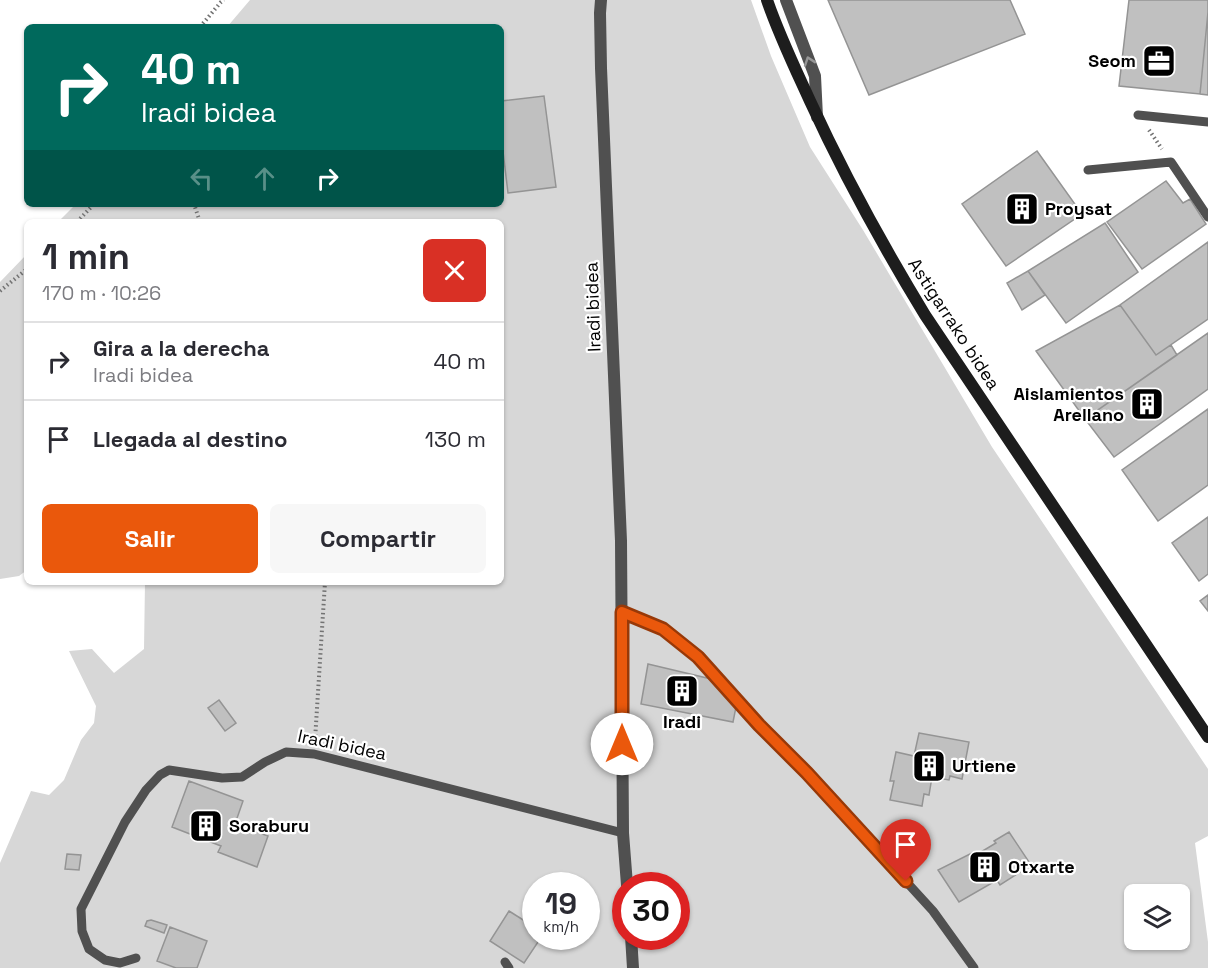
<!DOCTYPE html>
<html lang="es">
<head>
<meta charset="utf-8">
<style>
  body { margin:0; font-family:"Space Grotesk",sans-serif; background:#f7f7f7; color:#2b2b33; height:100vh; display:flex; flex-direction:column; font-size:22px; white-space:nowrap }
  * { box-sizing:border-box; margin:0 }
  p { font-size:20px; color:#7c7c81 }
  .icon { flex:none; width:33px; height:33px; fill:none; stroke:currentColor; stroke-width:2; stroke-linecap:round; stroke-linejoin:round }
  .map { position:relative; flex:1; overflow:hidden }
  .side { position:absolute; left:24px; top:219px; width:480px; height:366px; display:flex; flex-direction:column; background:#fff; border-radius:9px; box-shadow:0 2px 4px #0004 }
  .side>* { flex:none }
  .banner { position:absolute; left:24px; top:24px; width:480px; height:183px; border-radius:9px; box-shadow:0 2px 4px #0004; background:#00695c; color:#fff; overflow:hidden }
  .buttons { position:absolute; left:1124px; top:884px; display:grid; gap:12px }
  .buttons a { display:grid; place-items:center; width:66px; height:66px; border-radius:9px; background:#fff; box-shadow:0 2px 4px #0004; font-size:30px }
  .speed { position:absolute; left:522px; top:872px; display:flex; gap:12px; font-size:30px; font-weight:700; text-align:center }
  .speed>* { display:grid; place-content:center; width:78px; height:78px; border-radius:50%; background:#fff; box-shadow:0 2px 4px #0004; line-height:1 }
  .speed small { font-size:15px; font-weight:400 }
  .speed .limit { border:9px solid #d22; background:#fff; color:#111 }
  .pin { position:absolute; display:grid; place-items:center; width:51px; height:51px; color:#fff; margin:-62px -26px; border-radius:50% 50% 50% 0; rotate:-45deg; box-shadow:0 0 6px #0007 }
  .pin .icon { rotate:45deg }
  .me { position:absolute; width:66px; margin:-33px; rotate:0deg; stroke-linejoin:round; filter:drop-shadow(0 0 4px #0008) }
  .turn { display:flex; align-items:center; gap:21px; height:126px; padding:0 18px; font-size:27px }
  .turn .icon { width:78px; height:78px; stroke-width:2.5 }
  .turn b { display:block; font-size:42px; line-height:51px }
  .lanes { display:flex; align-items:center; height:57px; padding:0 18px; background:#0003; justify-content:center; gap:30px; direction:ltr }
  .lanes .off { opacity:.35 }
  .round { display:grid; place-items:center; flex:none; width:63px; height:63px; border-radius:9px; background:#f7f7f7 }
  .headline { display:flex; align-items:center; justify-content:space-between; height:102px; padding:0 18px }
  h1 { font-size:36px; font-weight:700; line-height:45px }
  .button { display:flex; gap:12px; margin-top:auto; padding:12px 18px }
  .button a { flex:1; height:69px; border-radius:9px; background:#ea580c; color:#fff; font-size:24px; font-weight:700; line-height:69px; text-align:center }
  .button a+a { background:#f7f7f7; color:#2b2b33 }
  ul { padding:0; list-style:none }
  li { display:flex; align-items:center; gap:18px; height:78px; padding:0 18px; border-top:2px solid #e1e1e2 }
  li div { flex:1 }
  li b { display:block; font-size:22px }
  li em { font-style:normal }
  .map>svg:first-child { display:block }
  .green { fill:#d7d7d7; fill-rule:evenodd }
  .building { fill:#c0c0c0; stroke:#949494; stroke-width:1.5 }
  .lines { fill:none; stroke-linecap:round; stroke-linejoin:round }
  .path { stroke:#727272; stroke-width:4; stroke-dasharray:1.5 3; stroke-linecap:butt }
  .service { stroke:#505050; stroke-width:9 }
  .minor { stroke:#505050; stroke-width:12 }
  .secondary { stroke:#1d1d1d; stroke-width:12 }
  .oneway { stroke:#969696 }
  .route-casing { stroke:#983908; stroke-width:15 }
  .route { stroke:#ea580c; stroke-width:10 }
  .labels { text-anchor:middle; stroke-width:4.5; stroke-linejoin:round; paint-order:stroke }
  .poi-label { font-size:18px; font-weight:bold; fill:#000; stroke:#fff; text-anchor:start }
  .street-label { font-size:18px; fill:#000; stroke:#fff }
</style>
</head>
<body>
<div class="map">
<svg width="1208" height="968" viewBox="0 0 1208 968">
  <rect width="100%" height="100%" fill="#fff"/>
  <!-- green -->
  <path class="green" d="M250,0H751L771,56L810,147L863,230L992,447L1208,769V836L1195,843L1208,942V968H0V863L31,791L49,795L64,780L81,740L94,723L96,706L69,651L92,649L114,673L144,649L145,582H501V222H58L76,204H501V27H227ZM536,885H586V936H536ZM626,885H676V936H626ZM1134,894H1179V939H1134Z
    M27,254V570L19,576L0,579V282Z"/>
  <!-- building -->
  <path class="building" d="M828,0H1010L1025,34L869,95Z
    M1129,0H1208V12L1200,94L1119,86Z
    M1208,12V95L1200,94Z
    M544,96L556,187L508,193L501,135V101Z
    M1037,151L1082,214L1006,266L962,204Z
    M1166,181L1183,203L1190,199L1206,224L1142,269L1107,222Z
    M1105,223L1138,272L1066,323L1028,271Z
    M1208,242V319L1156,355L1120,305Z
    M1028,271L1045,295L1022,310L1007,283Z
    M1120,305L1156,355L1171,345L1177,355L1085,419L1036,351Z
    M1208,333V389L1114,457L1085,419Z
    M1208,409V485L1158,521L1122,470Z
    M1208,517V574L1199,581L1172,543Z
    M1208,595V611L1200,601Z
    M648,664L711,679L736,707L733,722L641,704Z
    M219,700L236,723L225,731L208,708Z
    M919,733L969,742L962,779L950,776L949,780L932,777L929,795L924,794L922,806L890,800L894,781H890L896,752L914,756Z
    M189,781L243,801L235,824L268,836L257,867L218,852L221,846L172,827Z
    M1009,832L1031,865L1000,885L997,880L959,902L938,870L974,852L976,855L996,843L994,841Z
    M67,854L81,855L79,870L65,869Z
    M509,911L536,928V936H542L524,963L490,941Z
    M151,920L167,925L164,933L145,926L147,921Z
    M170,927L207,941L197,968H176L157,961Z"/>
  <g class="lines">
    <!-- path -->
    <path class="path" d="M200,27L221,2L224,0
      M1149,130L1162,149
      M192,204L195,207L200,222
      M77,222L94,204
      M0,291L27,269
      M315,740L325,582"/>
    <!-- service -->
    <path class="service" d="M1138,115L1208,122
      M1088,170L1171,162L1208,217
      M622,612L663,629L698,657L759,725L807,773L933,911L974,968
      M136,958L120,963L105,960L89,949L82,931L81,909L125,822L146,790L160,775L169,770L222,778L242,777L265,762L286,752L314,754L623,833
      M505,962L509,968"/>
    <!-- minor -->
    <path class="minor" d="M601,0L600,13L601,68L621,541L623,833L627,885
      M786,0L815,76L817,117
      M631,936L633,968"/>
    <!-- secondary -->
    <path class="secondary" d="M767,0C779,35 795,68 810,101C844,175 883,246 925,315L1208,737"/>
  </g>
  <!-- one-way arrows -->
  <defs><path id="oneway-chevron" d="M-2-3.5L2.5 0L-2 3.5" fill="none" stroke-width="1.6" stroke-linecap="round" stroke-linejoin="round" transform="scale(1.5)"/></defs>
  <use class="oneway" href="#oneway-chevron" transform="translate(809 61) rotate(-109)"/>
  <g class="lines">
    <!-- route casing -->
    <g class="route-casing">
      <path id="route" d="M622,744V612L663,629L698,657L759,725L807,773L906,881"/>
    </g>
    <!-- route -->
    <use href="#route" class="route"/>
  </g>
  <!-- icons -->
  <defs>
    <g id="office-square" transform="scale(1.725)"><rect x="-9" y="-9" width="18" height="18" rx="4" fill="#000" stroke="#fff"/><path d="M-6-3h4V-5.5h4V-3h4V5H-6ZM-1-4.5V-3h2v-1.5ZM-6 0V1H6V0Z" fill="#fff"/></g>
    <g id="building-square" transform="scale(1.725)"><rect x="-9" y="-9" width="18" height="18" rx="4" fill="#000" stroke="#fff"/><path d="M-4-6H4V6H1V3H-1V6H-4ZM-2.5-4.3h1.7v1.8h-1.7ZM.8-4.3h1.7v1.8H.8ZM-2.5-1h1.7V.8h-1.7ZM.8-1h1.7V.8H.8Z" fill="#fff"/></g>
  </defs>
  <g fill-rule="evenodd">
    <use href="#office-square" x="1159" y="61"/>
    <use href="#building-square" x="1022" y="209"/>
    <use href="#building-square" x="1147" y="404"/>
    <use href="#building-square" x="682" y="691"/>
    <use href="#building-square" x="929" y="766"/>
    <use href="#building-square" x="206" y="826"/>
    <use href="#building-square" x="985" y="867"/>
  </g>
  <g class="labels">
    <!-- poi labels -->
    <g class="poi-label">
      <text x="1136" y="67" text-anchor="end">Seom</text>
      <text x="1045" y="215">Proysat</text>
      <text x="1124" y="400" text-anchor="end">Aislamientos<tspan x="1124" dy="21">Arellano</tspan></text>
      <text x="682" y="728" text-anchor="middle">Iradi</text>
      <text x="952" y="772">Urtiene</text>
      <text x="229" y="832">Soraburu</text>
      <text x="1008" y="873">Otxarte</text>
    </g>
    <!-- street labels -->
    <g class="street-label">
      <text transform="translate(593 307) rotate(-92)" y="6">Iradi bidea</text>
      <text transform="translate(954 324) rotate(57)" y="6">Astigarrako bidea</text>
      <text transform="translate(342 745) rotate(12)" y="6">Iradi bidea</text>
    </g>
  </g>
</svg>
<div class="buttons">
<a><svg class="icon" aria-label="layers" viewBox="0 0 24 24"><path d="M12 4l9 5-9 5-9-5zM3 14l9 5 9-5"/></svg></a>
</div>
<div class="speed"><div>19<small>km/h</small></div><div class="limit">30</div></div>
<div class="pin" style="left:906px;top:881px;background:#d93025"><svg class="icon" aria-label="arrive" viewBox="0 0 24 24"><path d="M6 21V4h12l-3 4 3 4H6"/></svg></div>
<svg class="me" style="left:622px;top:744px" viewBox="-20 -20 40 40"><circle r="19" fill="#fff"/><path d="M0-13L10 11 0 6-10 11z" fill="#ea580c"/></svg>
<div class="banner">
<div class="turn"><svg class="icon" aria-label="right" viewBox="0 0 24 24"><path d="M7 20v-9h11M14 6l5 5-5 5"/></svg><div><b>40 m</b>Iradi bidea</div></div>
<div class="lanes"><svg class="icon off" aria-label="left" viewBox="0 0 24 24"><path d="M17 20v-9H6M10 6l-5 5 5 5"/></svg><svg class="icon off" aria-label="ahead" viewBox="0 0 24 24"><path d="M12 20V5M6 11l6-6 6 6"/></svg><svg class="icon" aria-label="right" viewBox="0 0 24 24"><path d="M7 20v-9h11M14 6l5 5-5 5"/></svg></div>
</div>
<section class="side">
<div class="headline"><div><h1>1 min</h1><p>170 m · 10:26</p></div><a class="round" style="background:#d93025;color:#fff"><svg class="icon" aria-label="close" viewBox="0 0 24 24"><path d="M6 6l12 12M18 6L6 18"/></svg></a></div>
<ul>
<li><svg class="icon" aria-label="right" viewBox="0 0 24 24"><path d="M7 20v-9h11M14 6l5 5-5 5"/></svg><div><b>Gira a la derecha</b><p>Iradi bidea</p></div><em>40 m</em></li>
<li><svg class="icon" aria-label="arrive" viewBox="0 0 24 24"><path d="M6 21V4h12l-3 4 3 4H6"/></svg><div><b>Llegada al destino</b></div><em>130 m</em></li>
</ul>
<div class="button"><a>Salir</a><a>Compartir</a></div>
</section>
</div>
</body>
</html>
